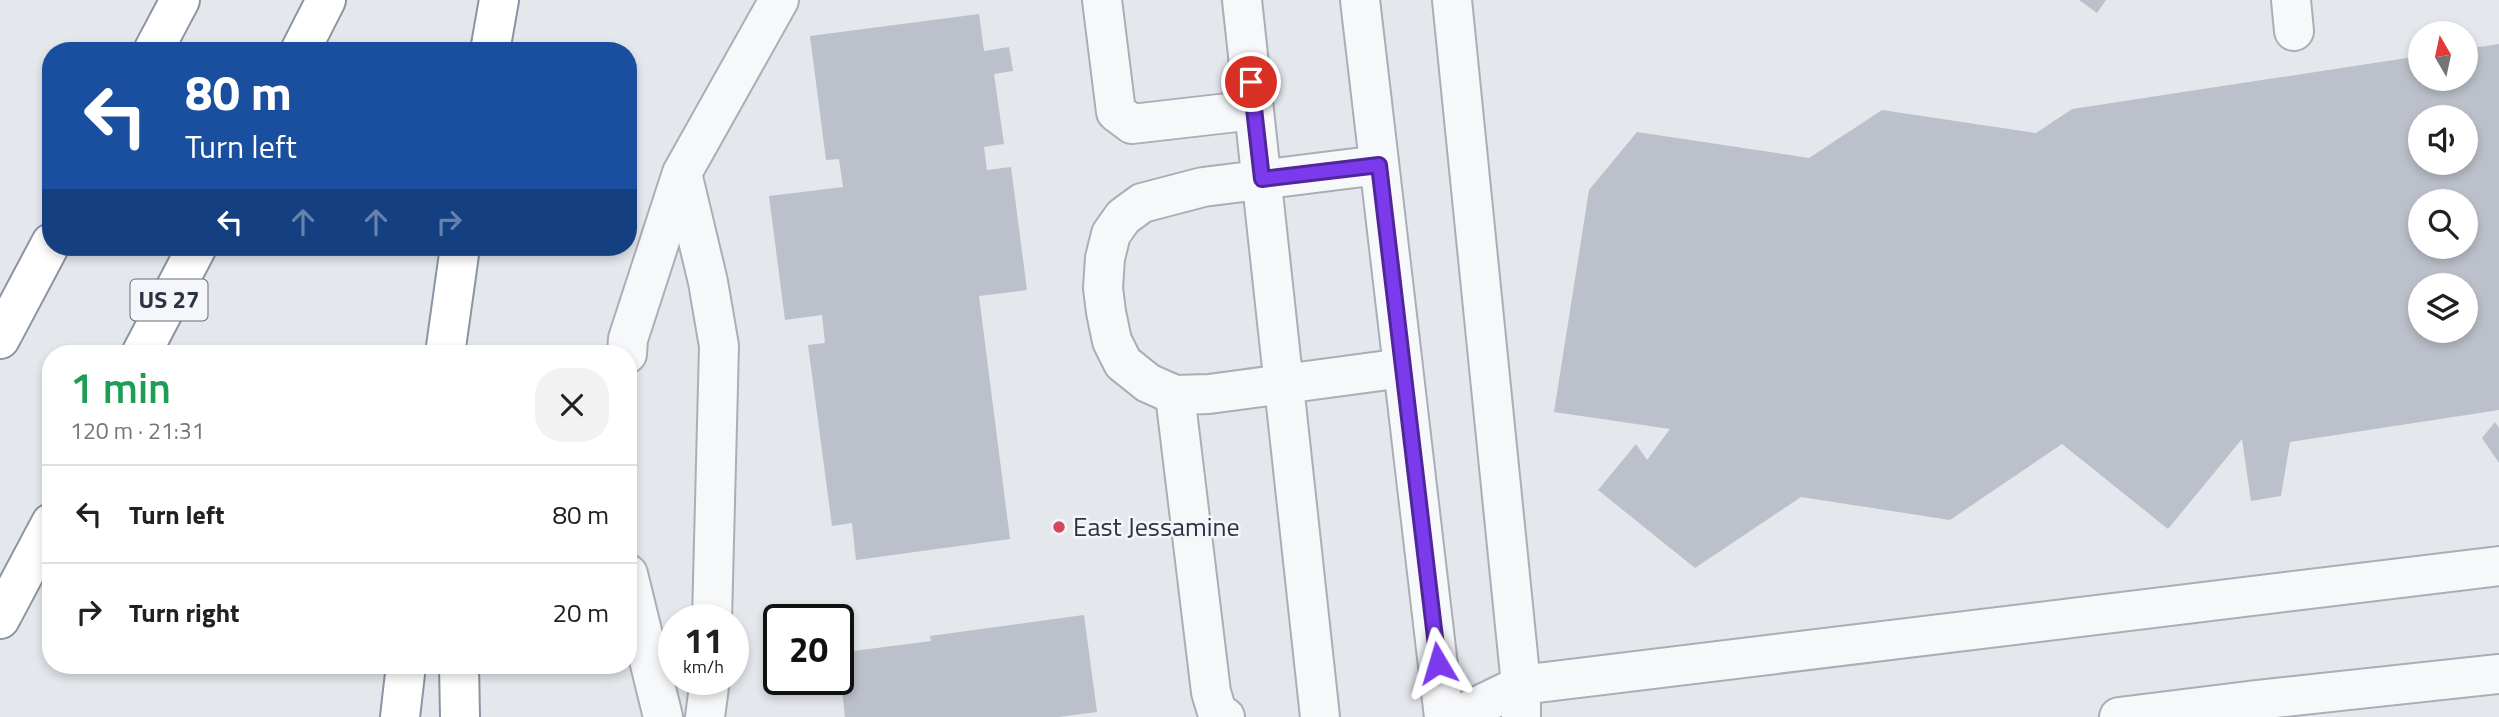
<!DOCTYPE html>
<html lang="en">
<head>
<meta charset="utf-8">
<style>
  body { margin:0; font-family:"Titillium Web",sans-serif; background:#f2f2f2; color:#202124; height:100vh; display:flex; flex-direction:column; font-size:26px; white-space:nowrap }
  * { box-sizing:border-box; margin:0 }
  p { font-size:23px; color:#757577 }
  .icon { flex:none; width:38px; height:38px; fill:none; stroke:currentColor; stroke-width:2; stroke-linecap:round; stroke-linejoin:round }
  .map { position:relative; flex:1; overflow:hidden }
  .details { position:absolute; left:42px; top:345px; width:595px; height:329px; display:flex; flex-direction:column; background:#fff; border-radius:28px; box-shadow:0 4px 10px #0003 }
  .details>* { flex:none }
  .top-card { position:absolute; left:42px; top:42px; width:595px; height:214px; border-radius:28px; box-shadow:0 4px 10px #0003; background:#1a4fa0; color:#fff; overflow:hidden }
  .needle { width:46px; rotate:351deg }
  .tools { position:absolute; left:2408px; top:21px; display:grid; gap:14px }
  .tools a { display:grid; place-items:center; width:70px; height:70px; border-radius:50%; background:#fff; box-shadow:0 4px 10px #0003; font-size:35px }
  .speed { position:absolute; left:658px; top:604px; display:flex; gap:14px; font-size:35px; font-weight:700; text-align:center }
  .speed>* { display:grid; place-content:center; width:91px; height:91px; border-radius:50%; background:#fff; box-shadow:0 4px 10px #0003; line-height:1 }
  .speed small { font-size:18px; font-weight:400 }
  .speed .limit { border:4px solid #111; border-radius:10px; background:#fff; color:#111 }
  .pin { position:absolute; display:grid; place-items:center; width:60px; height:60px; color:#fff; margin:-30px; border:4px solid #fff; border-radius:50%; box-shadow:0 2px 7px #0007 }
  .me { position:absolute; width:77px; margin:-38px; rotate:353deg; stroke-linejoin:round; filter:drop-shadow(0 0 5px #0008) }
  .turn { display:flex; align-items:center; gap:24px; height:147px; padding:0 28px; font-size:32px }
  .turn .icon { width:91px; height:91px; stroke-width:2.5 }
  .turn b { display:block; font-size:49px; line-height:60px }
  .lanes { display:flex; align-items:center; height:66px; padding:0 28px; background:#0003; justify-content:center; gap:35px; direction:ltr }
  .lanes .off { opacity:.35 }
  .round { display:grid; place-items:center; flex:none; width:74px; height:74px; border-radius:28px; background:#f2f2f2 }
  .headline { display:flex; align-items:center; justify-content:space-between; height:119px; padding:0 28px }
  h1 { font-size:42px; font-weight:600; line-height:52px; color:#1e9e55 }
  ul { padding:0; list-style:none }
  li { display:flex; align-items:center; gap:21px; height:98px; padding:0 28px; border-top:2px solid #e0e0e0 }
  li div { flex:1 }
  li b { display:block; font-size:26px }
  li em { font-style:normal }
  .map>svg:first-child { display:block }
  .building { fill:#bbc0ca; fill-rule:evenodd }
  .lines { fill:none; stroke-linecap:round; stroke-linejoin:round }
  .minor-casing { stroke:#a9aeb7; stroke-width:42 }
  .highway-casing { stroke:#8b94a3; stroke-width:42 }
  .minor { stroke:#f7f8fa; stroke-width:38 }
  .highway { stroke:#fff; stroke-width:38 }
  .route-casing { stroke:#51269a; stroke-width:18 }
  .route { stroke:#7c3aed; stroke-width:12 }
  .poi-dot { fill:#d1495b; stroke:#f4f6f9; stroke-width:2.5 }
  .labels { text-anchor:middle; stroke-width:5; stroke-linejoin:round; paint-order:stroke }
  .shield { fill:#f4f6f9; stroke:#676e7b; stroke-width:2 }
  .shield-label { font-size:24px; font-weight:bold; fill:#2b3445 }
  .poi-label { font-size:26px; fill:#2b3445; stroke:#f4f6f9; text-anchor:start }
</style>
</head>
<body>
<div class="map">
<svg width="2499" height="717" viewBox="0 0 2499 717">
  <rect width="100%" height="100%" fill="#e4e7ec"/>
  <!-- building -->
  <path class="building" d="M2079,0H2106L2097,13Z
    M979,14L984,51L1009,47L1013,71L994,74L1004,144L984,147L987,170L1011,167L1027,290L979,296L1010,539L856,560L852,523L832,526L808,345L825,343L822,315L785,320L769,196L843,187L839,159L826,160L810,36Z
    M2499,44V410L2290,442L2281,496L2251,501L2242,439L2168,529L2062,444L1950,520L1801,497L1695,568L1598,490L1636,444L1647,460L1670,429L1554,412L1589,190L1637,132L1809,158L1882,110L2036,133L2072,109L2420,56V79H2466V49ZM2420,117H2466V163H2420ZM2420,201H2466V247H2420ZM2420,285H2466V331H2420Z
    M2495,422L2499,428V463L2482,438Z
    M1084,615L1097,712L1058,717H845L838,653L931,641L930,636Z"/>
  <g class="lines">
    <!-- minor casing -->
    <g class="minor-casing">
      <path id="minor" d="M1102,0L1116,112L1132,124L1254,110
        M1242,0L1320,717
        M1360,0L1444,717
        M1452,0L1521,685L2499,566
        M2291,0L2294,31
        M1379,165L1203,187L1142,203L1123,217L1111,234L1105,258L1103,288L1106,312L1112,341L1123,363L1148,383L1175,395L1209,394L1403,368
        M682,173L708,282L719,346L712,620
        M627,354L628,339L682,173L779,0
        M1175,395L1211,692L1217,712L1225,717
        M628,574L663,717
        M705,717L710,679
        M1455,717L1521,685V717
        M2119,717L2256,700L2499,674"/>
    </g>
    <!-- highway casing -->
    <g class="highway-casing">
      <path id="highway" d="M153,51L180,0
        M300,51L326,0
        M490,51L499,0
        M0,339L51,243
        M141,354L197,247
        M445,354L460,247
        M0,619L51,523
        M459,665L460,717
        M400,717L406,665"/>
    </g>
    <!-- minor -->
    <use href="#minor" class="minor"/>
    <!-- highway -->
    <use href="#highway" class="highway"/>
  </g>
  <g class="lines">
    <!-- route casing -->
    <g class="route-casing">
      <path id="route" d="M1251,82L1262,179L1379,165L1438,663"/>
    </g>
    <!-- route -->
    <use href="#route" class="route"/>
  </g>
  <!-- markers -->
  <circle class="poi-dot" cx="1059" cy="527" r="7"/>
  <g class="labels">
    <!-- shield labels -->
    <rect class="shield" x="130.5" y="279.5" width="77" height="41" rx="5"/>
    <g class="shield-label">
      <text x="169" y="308">US 27</text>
    </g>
    <!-- poi labels -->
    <g class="poi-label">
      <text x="1073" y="536">East Jessamine</text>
    </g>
  </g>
</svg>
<div class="tools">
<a><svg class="needle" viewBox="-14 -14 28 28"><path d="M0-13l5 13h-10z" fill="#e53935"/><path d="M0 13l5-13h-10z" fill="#757577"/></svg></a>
<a><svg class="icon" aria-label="sound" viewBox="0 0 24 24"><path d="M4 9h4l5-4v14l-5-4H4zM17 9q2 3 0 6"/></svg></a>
<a><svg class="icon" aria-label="search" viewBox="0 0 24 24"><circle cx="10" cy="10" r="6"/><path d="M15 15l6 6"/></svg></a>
<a><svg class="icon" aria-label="layers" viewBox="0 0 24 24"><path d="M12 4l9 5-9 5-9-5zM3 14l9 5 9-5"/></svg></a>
</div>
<div class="speed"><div>11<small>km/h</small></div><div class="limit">20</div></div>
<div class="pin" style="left:1251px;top:82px;background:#d93025"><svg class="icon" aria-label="arrive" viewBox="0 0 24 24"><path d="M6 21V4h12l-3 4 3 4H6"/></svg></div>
<svg class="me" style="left:1438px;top:663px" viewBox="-20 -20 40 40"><path d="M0-17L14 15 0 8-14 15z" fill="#7c3aed" stroke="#fff" stroke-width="4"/></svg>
<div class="top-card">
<div class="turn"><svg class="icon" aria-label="left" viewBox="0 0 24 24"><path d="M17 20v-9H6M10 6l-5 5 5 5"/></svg><div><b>80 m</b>Turn left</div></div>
<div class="lanes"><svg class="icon" aria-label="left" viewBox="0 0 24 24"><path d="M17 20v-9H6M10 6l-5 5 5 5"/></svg><svg class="icon off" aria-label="ahead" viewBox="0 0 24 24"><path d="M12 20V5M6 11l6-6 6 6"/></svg><svg class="icon off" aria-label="ahead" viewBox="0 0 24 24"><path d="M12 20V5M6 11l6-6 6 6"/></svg><svg class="icon off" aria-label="right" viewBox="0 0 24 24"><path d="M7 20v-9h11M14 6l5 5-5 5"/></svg></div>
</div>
<section class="details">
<div class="headline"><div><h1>1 min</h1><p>120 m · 21:31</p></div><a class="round"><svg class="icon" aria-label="close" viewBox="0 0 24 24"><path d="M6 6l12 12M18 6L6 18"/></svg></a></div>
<ul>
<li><svg class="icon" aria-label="left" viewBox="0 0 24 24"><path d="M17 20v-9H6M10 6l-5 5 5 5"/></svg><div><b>Turn left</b></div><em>80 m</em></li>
<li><svg class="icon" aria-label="right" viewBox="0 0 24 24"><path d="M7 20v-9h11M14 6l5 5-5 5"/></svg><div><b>Turn right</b></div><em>20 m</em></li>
</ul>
</section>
</div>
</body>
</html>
